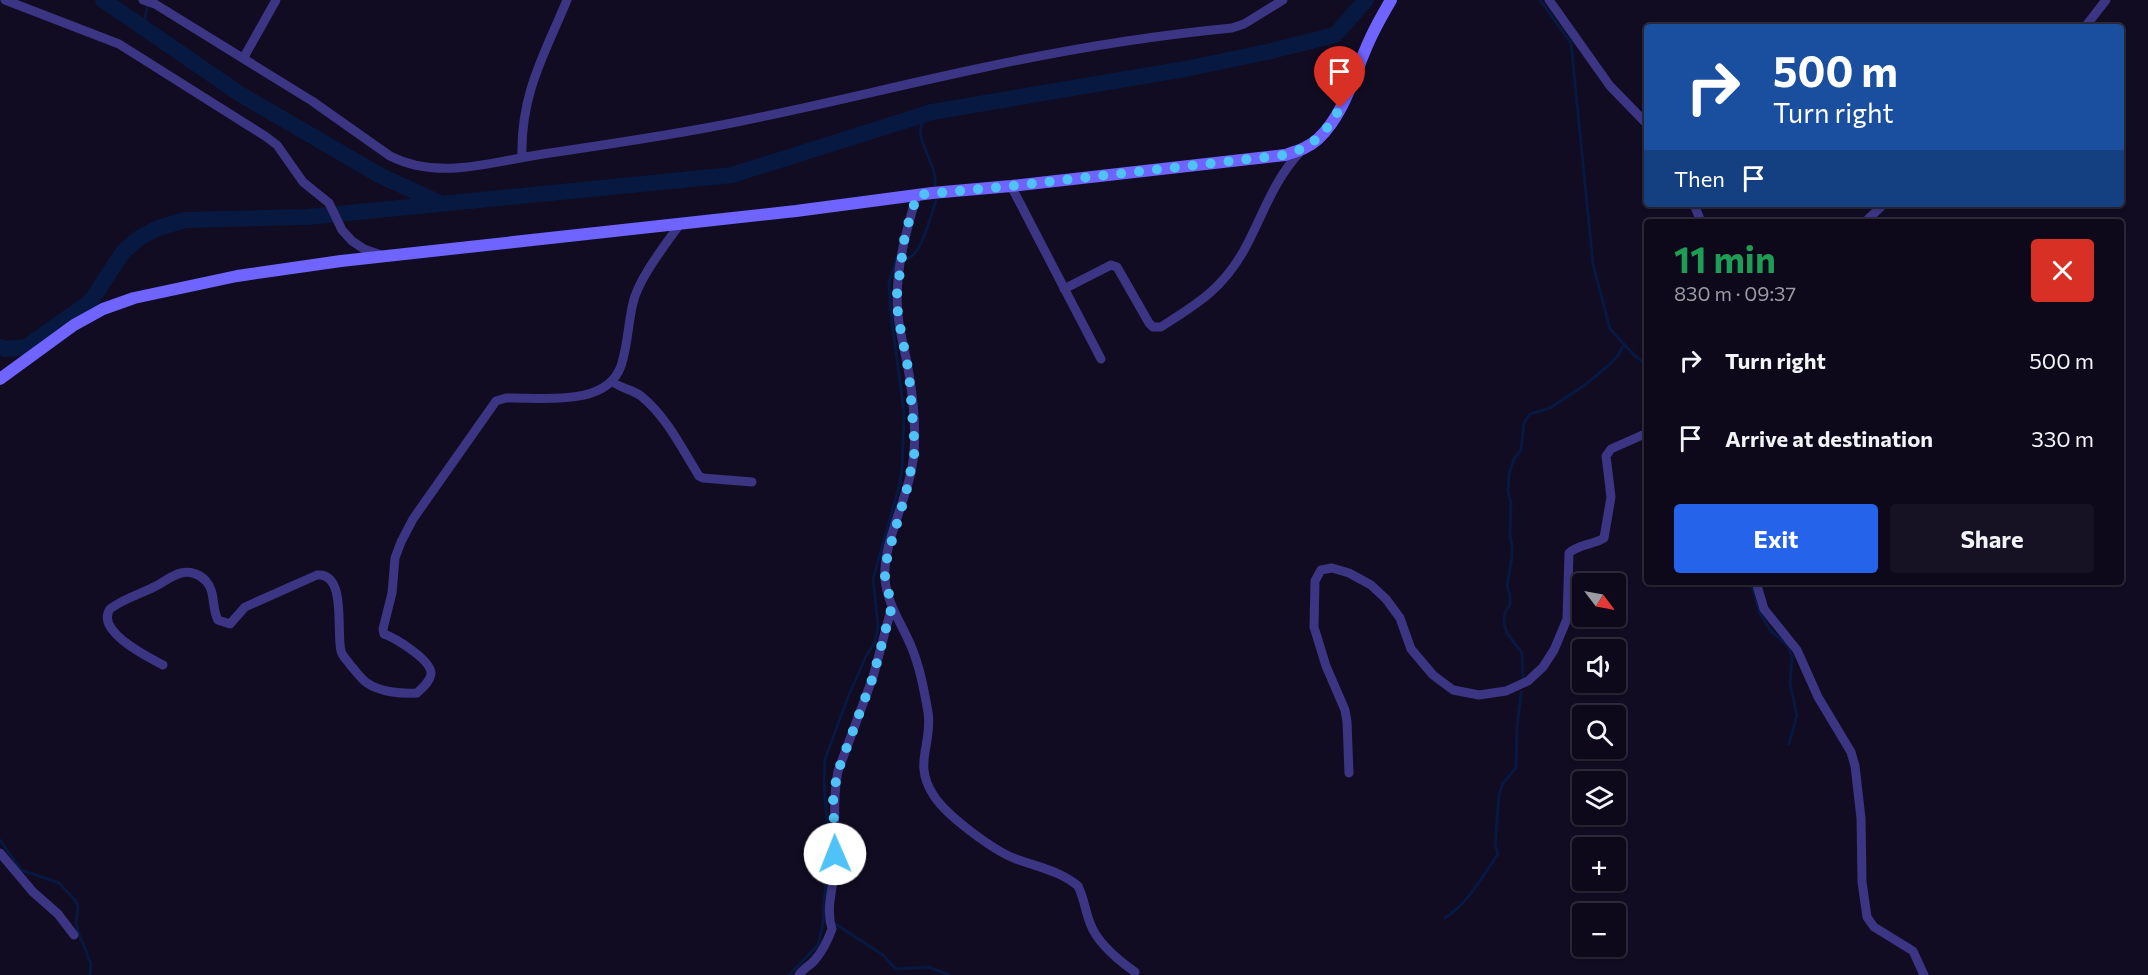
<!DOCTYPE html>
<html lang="en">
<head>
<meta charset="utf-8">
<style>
  body { margin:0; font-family:Commissioner,sans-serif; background:#161223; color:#f1f3f6; height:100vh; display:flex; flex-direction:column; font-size:22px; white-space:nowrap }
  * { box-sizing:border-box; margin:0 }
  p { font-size:20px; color:#9a9aa2 }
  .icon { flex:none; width:33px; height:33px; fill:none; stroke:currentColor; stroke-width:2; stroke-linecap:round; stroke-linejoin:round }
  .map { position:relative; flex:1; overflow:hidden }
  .sheet { position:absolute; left:1644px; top:219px; width:480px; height:366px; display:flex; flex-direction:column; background:#0d091a; border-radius:6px; box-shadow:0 2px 4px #0004,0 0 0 2px #2d2a39 }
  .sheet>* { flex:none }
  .top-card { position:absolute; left:1644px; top:24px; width:480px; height:183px; border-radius:6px; box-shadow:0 2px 4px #0004,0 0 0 2px #2d2a39; background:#1a4fa0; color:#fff; overflow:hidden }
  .needle { width:39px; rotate:122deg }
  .buttons { position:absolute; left:1572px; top:573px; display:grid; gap:12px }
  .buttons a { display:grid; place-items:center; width:54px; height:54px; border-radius:6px; background:#0d091a; box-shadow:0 2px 4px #0004,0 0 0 2px #2d2a39; font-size:30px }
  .pin { position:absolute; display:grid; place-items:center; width:51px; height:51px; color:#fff; margin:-62px -26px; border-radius:50% 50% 50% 0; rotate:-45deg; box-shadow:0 0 6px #0007 }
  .pin .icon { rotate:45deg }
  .me { position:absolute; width:66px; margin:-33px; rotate:359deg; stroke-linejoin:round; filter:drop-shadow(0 0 4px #0008) }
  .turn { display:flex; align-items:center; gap:21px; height:126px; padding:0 30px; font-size:27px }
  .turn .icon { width:78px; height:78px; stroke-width:2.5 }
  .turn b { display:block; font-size:42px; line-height:51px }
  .then { display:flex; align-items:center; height:57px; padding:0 30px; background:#0003; gap:12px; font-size:22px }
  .round { display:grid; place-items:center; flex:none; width:63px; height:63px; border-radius:6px; background:#161223 }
  .headline { display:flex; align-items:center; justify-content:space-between; height:102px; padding:0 30px }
  h1 { font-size:36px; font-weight:700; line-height:45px; color:#1e9e55 }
  .action { display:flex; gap:12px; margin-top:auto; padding:12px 30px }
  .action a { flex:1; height:69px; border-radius:6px; background:#2563eb; color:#fff; font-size:24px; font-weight:700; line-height:69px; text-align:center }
  .action a+a { background:#161223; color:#f1f3f6 }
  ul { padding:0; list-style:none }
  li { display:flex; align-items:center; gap:18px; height:78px; padding:0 30px }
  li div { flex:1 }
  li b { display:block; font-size:22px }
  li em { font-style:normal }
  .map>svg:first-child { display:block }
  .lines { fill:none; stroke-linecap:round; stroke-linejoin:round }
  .stream { stroke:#071940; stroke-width:3 }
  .river { stroke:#071940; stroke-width:16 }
  .street { stroke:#3c3583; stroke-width:9 }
  .secondary { stroke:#6f64ff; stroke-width:12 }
  .route { stroke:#4fc3f7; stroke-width:10; stroke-dasharray:0 18 }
</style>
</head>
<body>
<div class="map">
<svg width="2148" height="975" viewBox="0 0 2148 975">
  <rect width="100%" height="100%" fill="#110c22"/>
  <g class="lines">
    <!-- stream -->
    <path class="stream" d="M1540,0L1571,43L1593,264L1610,329L1634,355L1647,365
      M146,29L145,18L148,4
      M932,112C903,134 938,157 935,185
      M906,259C922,256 930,216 936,201
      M0,353L5,349
      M1751,582L1760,614L1771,631L1787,645L1792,656L1790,684L1797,715L1789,744
      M1523,678L1522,653L1507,633L1504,624L1505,612L1510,605V595L1507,586L1512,557V545L1510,536L1511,502L1508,492L1509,474L1514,459L1521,450L1524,423L1530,414L1550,408L1585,385L1610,364L1619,354L1624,344
      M0,840L21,870L59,883L75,900L78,906L76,922L78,931L91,964L90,975
      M1445,918C1469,902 1482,877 1498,854L1495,845L1499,795L1503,783L1516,768L1517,726L1521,693
      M833,925H837L883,955L896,969L928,967L950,975
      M789,975L818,945L823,924L824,900L830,857L824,783L825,759L848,697L866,656L875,642L878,626L873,579L899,487L902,469L904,413L891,314L889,283L896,259"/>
    <!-- river -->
    <path class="river" d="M103,0L240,94L381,176L440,203
      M0,347L5,349L26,347L91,301L123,252L139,238L158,228L185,220L308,217L732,175L932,112L1185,69L1267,52L1335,35L1366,0"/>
    <!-- street -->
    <path class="street" d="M5,0L119,44L265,136L277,145L303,182L329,203L342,230L352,241L364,249L381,255
      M143,0L155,4L312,101L390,156C441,182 497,160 550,153C604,145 658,137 711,127C802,110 891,87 981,68C1064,50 1148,36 1232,28L1244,24L1283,0
      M1549,0L1610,86L1647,124
      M2085,27L2106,0
      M244,57L276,0
      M522,158C520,95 544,55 567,0
      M1011,186L1101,359
      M917,195C905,234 894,275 898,315C900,335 906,354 909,374C913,398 916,426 914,451C912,492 882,541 885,579C887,604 902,624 911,646C920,667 924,690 928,712C933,745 912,763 934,796C947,816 994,851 1016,859C1038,867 1060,871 1078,886C1084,898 1085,910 1090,923C1097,943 1118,960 1135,972
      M1694,204L1701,222
      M1868,219L1884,204
      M1064,289L1111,265L1117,267L1149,323L1153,327H1161C1197,304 1221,290 1243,252C1262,218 1273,180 1301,151
      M612,381C621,389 632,389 641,396C667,417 682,449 699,476L703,478L752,482
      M1756,582L1764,609L1797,650L1818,697L1851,752L1855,766L1861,818L1862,882L1867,917L1874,927L1913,951L1924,975
      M163,665C148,657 95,631 110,609C124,598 141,594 156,586C164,582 172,575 181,573C190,571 200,574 206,581C216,592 211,607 218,620L230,624L245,607L317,575C347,572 336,632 341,651C342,656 348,661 351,666C356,671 361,679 367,683C380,692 401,694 417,693C422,688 430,682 431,674C432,660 395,638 384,634L383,629L392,593L395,558L401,542L413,519L496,401L506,398C541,397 606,408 621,366C628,345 628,323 633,303C638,279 666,244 680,224
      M1349,773L1347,722L1345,710L1326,666L1314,627L1315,581L1321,570L1332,568L1349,573L1371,585L1386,599L1400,618L1411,649L1433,675L1453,690L1479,695L1506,691L1528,681L1543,667L1554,650L1567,619L1569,553C1579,544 1593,545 1604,538L1611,497L1606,456L1611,449L1647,433
      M0,853L33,892L58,914L74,935
      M799,975C803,969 809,966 814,961C822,952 828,940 832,929C825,907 834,887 835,864C836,832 832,802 838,771L873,677L892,606"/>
    <!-- secondary -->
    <path class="secondary" d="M0,379L74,325L103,309L134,298L237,276L341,261L796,211L932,193L1011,186L1285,155C1297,151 1308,148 1318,139C1346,113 1355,70 1371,37C1377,24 1384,12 1391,0"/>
  </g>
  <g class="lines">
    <!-- route -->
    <path class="route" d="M835,854L833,796L838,771L873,677L892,606L885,579V568L888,554L906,493L915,450L909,373L898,316L897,294L905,234L917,195L1011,186L1285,155C1314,146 1325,134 1340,108"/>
  </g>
</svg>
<div class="buttons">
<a><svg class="needle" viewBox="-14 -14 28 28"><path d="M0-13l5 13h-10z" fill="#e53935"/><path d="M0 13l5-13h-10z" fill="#9a9aa2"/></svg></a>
<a><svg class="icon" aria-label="sound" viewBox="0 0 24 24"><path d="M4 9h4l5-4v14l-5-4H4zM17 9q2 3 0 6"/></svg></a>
<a><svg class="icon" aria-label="search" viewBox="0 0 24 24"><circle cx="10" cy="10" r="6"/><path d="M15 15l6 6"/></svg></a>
<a><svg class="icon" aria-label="layers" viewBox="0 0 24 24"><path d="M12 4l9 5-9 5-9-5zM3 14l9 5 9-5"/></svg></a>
<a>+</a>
<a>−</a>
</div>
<div class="pin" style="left:1340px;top:108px;background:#d93025"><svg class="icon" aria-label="arrive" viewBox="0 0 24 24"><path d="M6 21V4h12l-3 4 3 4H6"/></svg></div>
<svg class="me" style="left:835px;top:854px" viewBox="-20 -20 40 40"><circle r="19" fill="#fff"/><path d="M0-13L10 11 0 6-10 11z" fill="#4fc3f7"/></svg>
<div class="top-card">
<div class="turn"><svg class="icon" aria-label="right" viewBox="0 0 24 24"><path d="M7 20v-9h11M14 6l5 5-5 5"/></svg><div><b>500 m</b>Turn right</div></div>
<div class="then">Then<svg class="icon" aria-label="arrive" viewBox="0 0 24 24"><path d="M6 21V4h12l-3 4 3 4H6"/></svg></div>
</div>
<section class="sheet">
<div class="headline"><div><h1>11 min</h1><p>830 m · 09:37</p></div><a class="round" style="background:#d93025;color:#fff"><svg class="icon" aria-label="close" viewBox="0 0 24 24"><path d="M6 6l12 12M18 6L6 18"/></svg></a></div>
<ul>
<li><svg class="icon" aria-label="right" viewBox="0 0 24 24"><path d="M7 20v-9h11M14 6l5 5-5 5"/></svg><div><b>Turn right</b></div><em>500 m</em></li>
<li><svg class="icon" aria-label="arrive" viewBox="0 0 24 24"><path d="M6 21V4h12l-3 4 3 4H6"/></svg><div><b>Arrive at destination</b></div><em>330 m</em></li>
</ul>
<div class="action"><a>Exit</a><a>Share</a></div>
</section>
</div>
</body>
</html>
